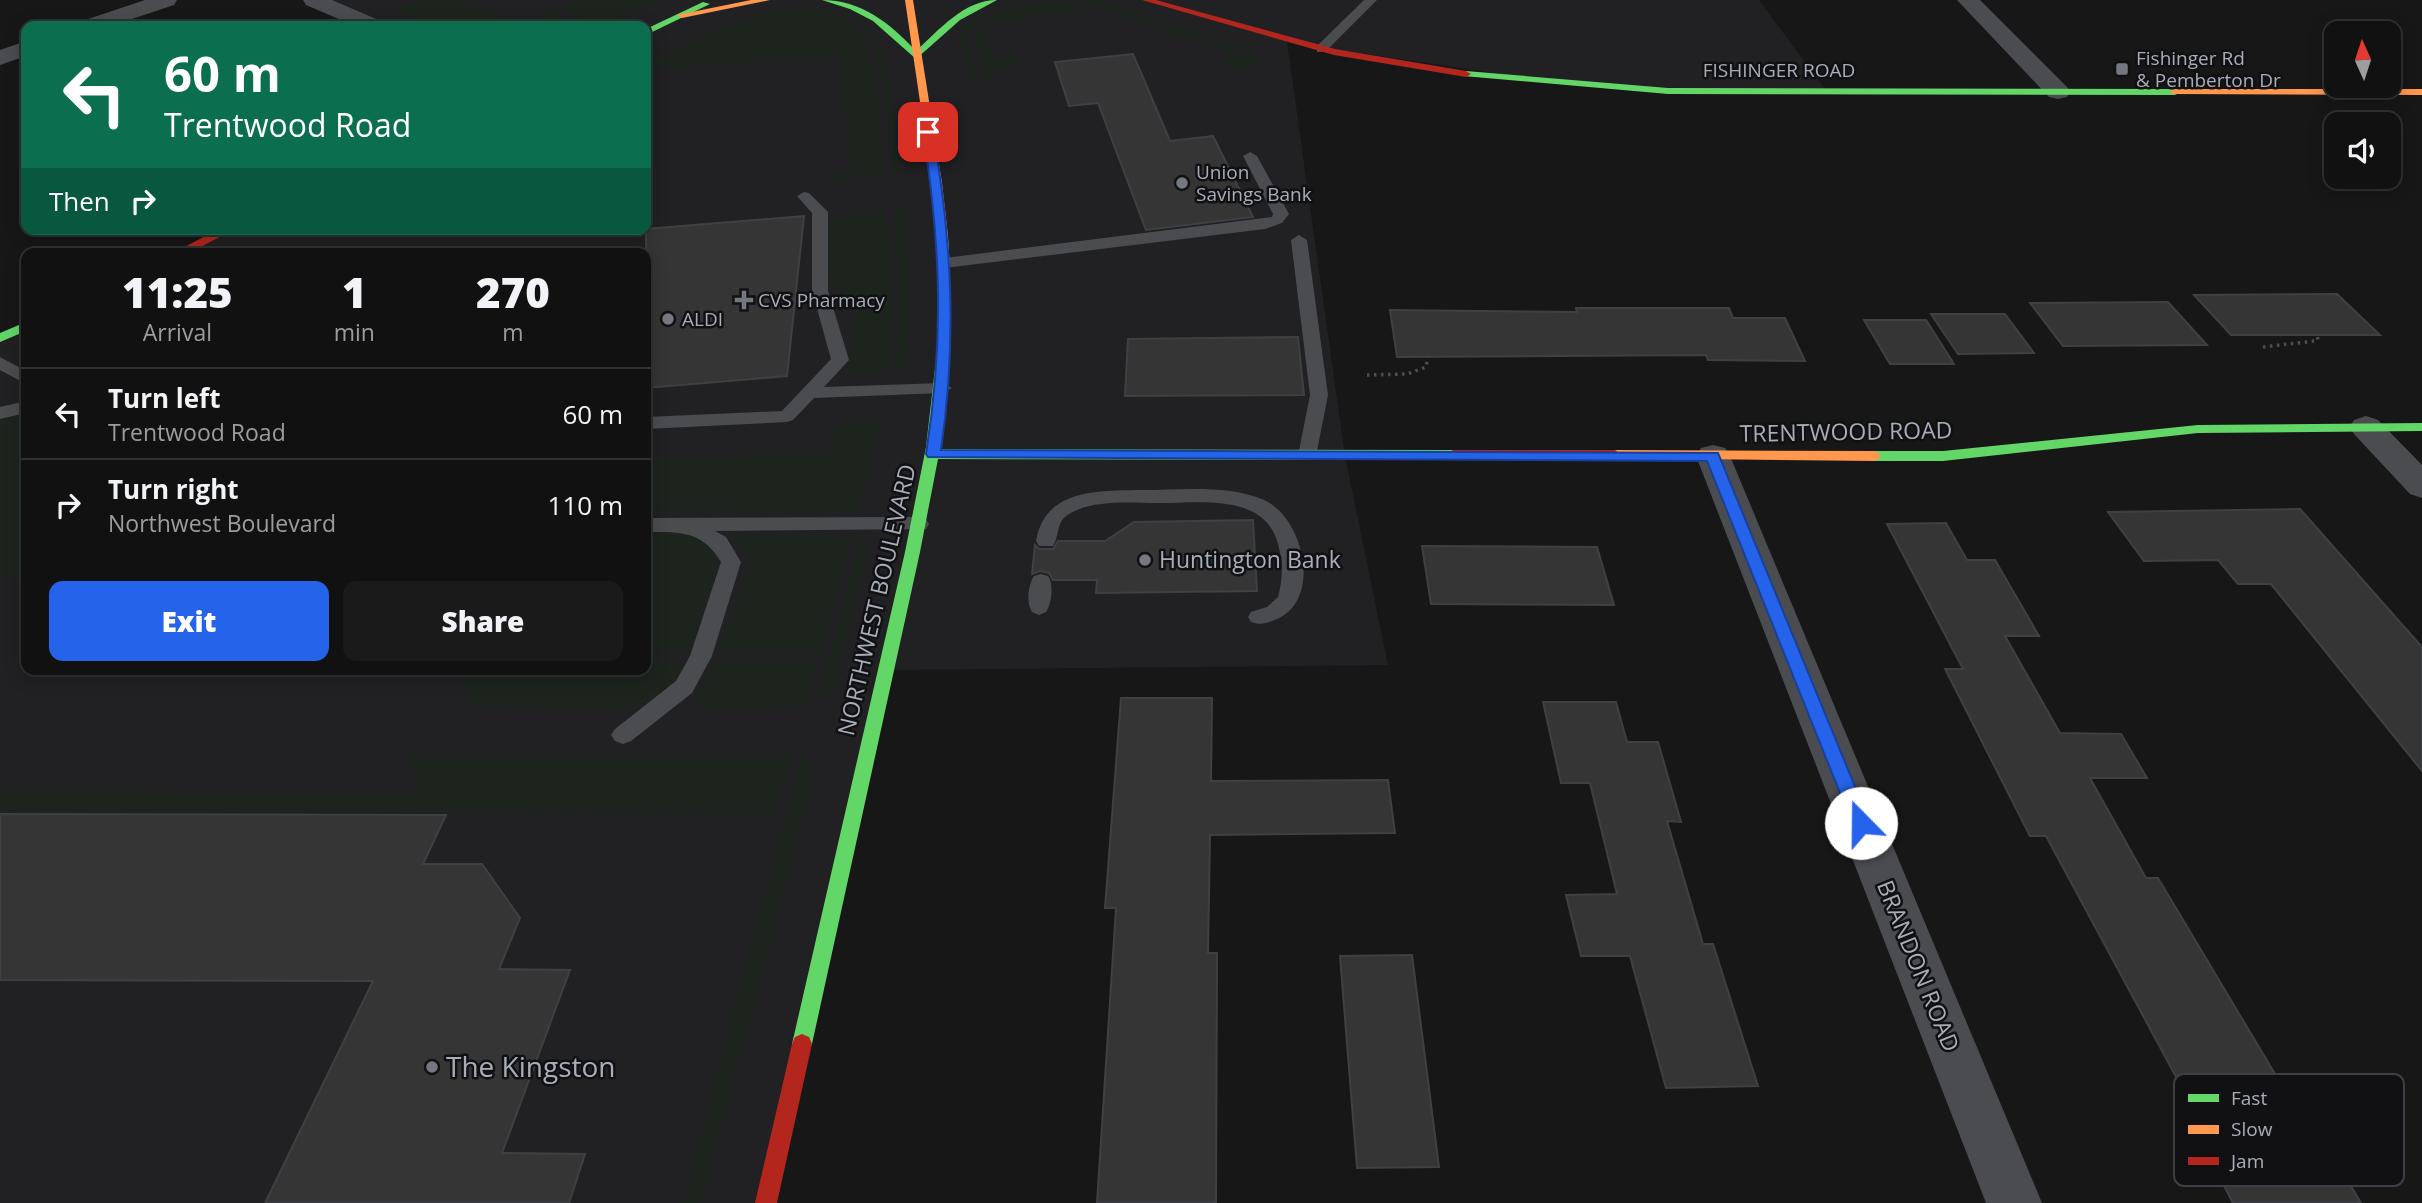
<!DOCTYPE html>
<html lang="en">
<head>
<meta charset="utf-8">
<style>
  body { margin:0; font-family:"Open Sans",sans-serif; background:#1a1a1a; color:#f1f3f6; height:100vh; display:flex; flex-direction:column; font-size:26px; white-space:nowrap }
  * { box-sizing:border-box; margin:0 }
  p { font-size:23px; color:#9c9d9f }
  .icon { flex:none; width:38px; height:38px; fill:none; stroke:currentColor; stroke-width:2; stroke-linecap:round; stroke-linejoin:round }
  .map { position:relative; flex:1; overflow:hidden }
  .side { position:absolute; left:21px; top:248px; width:630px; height:427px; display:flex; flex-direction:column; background:#111; border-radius:14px; box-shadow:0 4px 18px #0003,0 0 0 2px #303131 }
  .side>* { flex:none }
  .top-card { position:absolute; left:21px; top:21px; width:630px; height:214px; border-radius:14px; box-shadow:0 4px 18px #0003,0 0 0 2px #303131; background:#0b6e4f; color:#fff; overflow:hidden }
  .needle { width:46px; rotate:357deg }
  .buttons { position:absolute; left:2324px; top:21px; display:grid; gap:14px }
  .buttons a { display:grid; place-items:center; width:77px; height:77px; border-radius:14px; background:#111; box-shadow:0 4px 18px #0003,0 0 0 2px #303131; font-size:35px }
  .pin { position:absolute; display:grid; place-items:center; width:60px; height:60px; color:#fff; margin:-30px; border-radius:14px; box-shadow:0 4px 10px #0006 }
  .me { position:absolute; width:77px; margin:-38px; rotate:338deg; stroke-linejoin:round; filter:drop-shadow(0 0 5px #0008) }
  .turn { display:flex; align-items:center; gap:24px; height:147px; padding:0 28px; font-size:32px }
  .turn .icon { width:91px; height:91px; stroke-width:2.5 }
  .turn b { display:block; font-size:49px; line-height:60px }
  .then { display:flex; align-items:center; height:66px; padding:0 28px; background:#0003; gap:14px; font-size:26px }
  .eta { display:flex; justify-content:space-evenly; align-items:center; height:119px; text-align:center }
  .eta b { font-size:42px; font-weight:800; line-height:49px }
  .cta { display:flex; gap:14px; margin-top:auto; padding:14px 28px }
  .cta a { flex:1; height:80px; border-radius:14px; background:#2563eb; color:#fff; font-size:28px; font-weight:800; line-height:80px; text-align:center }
  .cta a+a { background:#1a1a1a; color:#f1f3f6 }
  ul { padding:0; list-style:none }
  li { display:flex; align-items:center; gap:21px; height:91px; padding:0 28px; border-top:2px solid #303131 }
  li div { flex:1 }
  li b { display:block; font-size:26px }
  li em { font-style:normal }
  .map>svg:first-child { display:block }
  .built { fill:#212123 }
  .green { fill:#1d241e }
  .building { fill:#353536; stroke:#3f4043; stroke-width:2 }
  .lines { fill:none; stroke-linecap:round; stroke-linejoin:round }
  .path { stroke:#4d4e52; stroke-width:3.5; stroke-dasharray:2.5 4.5; stroke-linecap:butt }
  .lane { fill:#4b4c50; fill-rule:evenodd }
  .street { fill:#4b4c50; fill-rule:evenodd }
  .fast { fill:#63d668; fill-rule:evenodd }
  .slow { fill:#ff974d; fill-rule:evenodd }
  .jam { fill:#b3261e; fill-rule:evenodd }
  .route { fill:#2563eb; stroke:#184099; stroke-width:2 }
  .poi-dot { fill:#757880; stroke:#111113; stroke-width:2.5 }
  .labels { text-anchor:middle; stroke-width:5; stroke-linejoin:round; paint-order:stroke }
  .far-poi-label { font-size:19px; fill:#a8adb8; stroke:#111113; text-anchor:start }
  .far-street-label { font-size:19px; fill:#a8adb8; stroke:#111113 }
  .street-label { font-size:23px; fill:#a8adb8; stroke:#111113 }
  .poi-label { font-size:23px; fill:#a8adb8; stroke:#111113; text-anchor:start }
  .near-poi-label { font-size:28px; fill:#a8adb8; stroke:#111113; text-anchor:start }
  .key { fill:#111113; stroke:#3e4045; stroke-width:2 }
  .key-label { font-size:19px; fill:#a8adb8 }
</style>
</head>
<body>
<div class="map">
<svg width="2422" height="1203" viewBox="0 0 2422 1203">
  <rect width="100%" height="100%" fill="#171717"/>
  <!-- built -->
  <path class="built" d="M314,0H1759L1827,92L1574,85L1287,42L1345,456L1388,665L885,670L766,1203H0V338L26,326V670H646V254H177L229,229H646V26H373Z"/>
  <!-- green -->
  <path class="green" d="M421,0H464L520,23L551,11L588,26H433L395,9Z
    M580,0H658L600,26L558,8Z
    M1076,0L1098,1L1259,50L1261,53Z
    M1048,2L1089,5L1265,59C1251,66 1238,74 1224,63L1237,55L1087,6L1065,15L1036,14L1014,20L984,24L995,57L1017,55L1019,63L981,81L983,65L974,35C985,9 1023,4 1048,2Z
    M800,4C822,5 845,7 863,20C892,43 894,135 899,172L892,174C888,133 890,38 850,16C831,5 807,6 786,7Z
    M807,9C822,11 836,12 848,21C883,47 880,134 884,175L831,180L823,176L851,172L840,56L670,68L651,62C702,37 749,7 807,9Z
    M979,14L985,15L974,24L967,35L976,66L973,81H970L961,34L969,20Z
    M886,209L893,306L890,370L847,373L855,311L826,275L829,222L847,213Z
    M893,209H905L910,301L906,361L902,369L896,370L901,295Z
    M26,411V587L0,570V419Z
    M880,421L858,511L646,510V457L829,454L837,423Z
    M646,533C675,533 712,528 720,563L689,652L646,653Z
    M726,535L852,536L820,653L720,651L751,563L750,556Z
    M861,536L869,542L832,693L817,704Z
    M716,662H815L817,667L806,706L695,707L694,698Z
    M646,663H688C677,686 661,698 637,707L471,706L463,672L646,670Z
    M409,758L791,759L774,814L0,813V789L420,795Z
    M801,759L810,764L814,775L701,1203H683Z"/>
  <!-- building -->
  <path class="building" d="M1133,54L1170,141L1213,136L1253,217L1146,230L1098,103L1069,106L1055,62Z
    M804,216L787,376L646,388V229Z
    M2337,294L2380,335H2231L2194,295Z
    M2168,302L2207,345L2063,346L2030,303Z
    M1576,308H1729L1733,318H1785L1805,361L1708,360L1706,355L1397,357L1390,310L1577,312Z
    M1931,314H2005L2034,353L1958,354Z
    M1864,320H1926L1954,364H1890Z
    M1298,337L1304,395L1125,396L1128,339Z
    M2300,509L2422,647V771L2271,584H2238L2218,560L2144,561L2108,512Z
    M1253,520L1257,591L1096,593L1097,580H1053L1049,573L1040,571L1032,574L1035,545L1039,549H1053L1058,541H1105L1134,522Z
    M1946,523L1967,560H1995L2039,636H2005L2060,733L2121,734L2147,778H2090L2146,878H2158L2321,1151H2330L2361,1203H2233L2206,1151H2216L2046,836H2030L1945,669H1963L1887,524Z
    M1422,546L1597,547L1614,605L1431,604Z
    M1121,698H1212L1211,781L1388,780L1395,833L1210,835L1208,953H1217L1216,1203H1097L1116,908H1105Z
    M1543,702H1616L1627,742H1658L1681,822L1667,821L1703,944H1713L1758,1086L1666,1088L1630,956H1581L1566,895L1617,894L1590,783H1561Z
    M0,814L446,815L423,864H482L520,918L499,969L570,970L502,1153L585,1154L569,1203H265L373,981L0,980Z
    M1412,955L1439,1167L1357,1168L1340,956Z"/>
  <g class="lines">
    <!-- path -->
    <path class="path" d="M2263,347L2315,341L2318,340L2317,335
      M1367,375L1407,374L1426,367L1428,357"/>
    <!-- lane -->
    <path class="lane" d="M1364,0H1377L1325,52H1317V46Z
      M1250,152L1257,156L1289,214L1282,223L1265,229L945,268L937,263L945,258L1272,217L1273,214L1243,156Z
      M804,192L809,193L828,212V291L849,360L824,387L943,383L952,388L943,393L814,398L793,420L787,422L646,429V417L782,411L831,359L812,291V213L797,196Z
      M1299,235L1307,240L1328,395L1316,456L1314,460H1300L1298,456L1310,395L1291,240Z
      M0,357L26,371V384L0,370Z
      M26,401V413L0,419V407Z
      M1142,490C1180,490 1228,484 1264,500C1305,518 1324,605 1272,621C1264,624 1259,625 1251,622L1248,617L1251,612L1267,607L1278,597C1283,579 1283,562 1278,544C1265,493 1200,503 1159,503C1131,503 1094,499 1069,514C1056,521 1060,535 1053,546H1039L1036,541C1045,488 1099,491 1142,490Z
      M919,517L926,519L929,524L926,529L715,531L726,537L741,562L712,656L692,693L631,741L623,744L615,741L611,735L615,729L676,681L690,656L721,562C702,530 679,532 646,532V518Z
      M1041,574L1048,576C1054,585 1052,603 1046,612L1039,615L1032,612C1026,603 1028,585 1034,576Z"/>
    <!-- street -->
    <path class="street" d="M145,0H177L174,5L111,26H79L82,21Z
      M303,0H332L381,21L384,26H355L306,5Z
      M1957,0H1980L2067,87L2070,92L2067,97L2058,99L2049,97Z
      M26,41V56L0,65V50Z
      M2366,416L2378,420L2422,465V498L2410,494L2354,434L2349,427L2354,420Z
      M1713,445L1725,448L1730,456L2042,1203H1986L1696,456L1701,448Z"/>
    <!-- fast -->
    <path class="fast" d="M822,0C861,0 890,23 916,51C939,30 964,0 997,0L960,20L916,59L873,21L850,9Z
      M703,2L710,4L646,35V29Z
      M1466,71L1668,88L2175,89L2180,92L2175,95L1668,94L1463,76L1461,74Z
      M942,233L948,236C953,308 950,378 939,449L1453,450L1460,455L1453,460L938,459L920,552L812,1044L809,1051L802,1054L795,1051L792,1044L905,552L926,447L938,342L939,289L936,236Z
      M26,322V331L0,342V333Z
      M2422,423V431L2198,433L1943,461H1875L1868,456L1875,451H1943L2198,425Z"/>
    <!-- slow -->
    <path class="slow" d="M751,0H770L682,18L677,15Z
      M905,0H913L942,183L948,236L942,239L936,236L932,183Z
      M2175,89H2422V95L2171,94V90Z
      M1615,450L1875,451L1882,456L1875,461L1610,458L1608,455Z"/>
    <!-- jam -->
    <path class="jam" d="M1142,0H1156L1335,49L1466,71L1471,74L1466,77L1334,55Z
      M219,229H235L187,254H171Z
      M1453,450H1615L1622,455L1615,460L1448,458L1446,455Z
      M802,1034L809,1037L812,1044L777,1203H755L792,1044L795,1037Z"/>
  </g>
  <!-- route -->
  <path class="route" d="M928,129L933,132C952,241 957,340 941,450L1718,453L1870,823L1867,829L1861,831L1854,829L1852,823L1707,461L928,457L926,454C944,341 941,245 923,132Z"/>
  <!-- markers -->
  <g class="poi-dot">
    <rect x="2115" y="62" width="14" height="14" rx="3.5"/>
    <circle cx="1182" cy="183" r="7"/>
    <path d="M740.5 289.5h7v7h7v7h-7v7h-7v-7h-7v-7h7z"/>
    <circle cx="668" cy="319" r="7"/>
    <circle cx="1145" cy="560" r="7"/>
    <circle cx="432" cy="1067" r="7"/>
  </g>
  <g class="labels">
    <!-- far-poi labels -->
    <g class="far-poi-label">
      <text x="2136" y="65">Fishinger Rd<tspan x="2136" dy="22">&amp; Pemberton Dr</tspan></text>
      <text x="1196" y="179">Union<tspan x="1196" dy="22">Savings Bank</tspan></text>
      <text x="758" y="307">CVS Pharmacy</text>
      <text x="682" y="326">ALDI</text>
    </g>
    <!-- far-street labels -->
    <g class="far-street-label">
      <text x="1779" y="77">FISHINGER ROAD</text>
    </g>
    <!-- street labels -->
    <g class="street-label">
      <text transform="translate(1846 432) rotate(-1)" y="8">TRENTWOOD ROAD</text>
      <text transform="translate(877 600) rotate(-77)" y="8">NORTHWEST BOULEVARD</text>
      <text transform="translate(1918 966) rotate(68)" y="8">BRANDON ROAD</text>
    </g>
    <!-- poi labels -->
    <g class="poi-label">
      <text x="1159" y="568">Huntington Bank</text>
    </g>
    <!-- near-poi labels -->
    <g class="near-poi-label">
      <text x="446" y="1077">The Kingston</text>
    </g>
  </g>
  <!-- legend -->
  <rect x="2174" y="1074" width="230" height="112" rx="10" class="key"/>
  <rect x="2188" y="1094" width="31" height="8" fill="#63d668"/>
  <rect x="2188" y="1125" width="31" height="9" fill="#ff974d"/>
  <rect x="2188" y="1157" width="31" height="8" fill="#b3261e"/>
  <g class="key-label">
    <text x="2231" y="1105">Fast</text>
    <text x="2231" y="1136">Slow</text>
    <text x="2231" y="1168">Jam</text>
  </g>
</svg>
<div class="buttons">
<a><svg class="needle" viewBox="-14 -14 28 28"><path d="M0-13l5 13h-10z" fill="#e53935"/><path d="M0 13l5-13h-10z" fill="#9c9d9f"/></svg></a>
<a><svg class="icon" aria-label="sound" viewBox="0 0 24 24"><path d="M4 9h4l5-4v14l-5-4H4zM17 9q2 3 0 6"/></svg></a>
</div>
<div class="pin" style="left:928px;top:132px;background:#d93025"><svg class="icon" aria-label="arrive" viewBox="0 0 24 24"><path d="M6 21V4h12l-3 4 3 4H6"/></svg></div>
<svg class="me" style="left:1861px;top:823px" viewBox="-20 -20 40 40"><circle r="19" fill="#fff"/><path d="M0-13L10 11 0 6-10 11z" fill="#2563eb"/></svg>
<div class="top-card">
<div class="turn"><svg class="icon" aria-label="left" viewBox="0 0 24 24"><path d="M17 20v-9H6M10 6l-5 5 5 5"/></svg><div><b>60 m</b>Trentwood Road</div></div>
<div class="then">Then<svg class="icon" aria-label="right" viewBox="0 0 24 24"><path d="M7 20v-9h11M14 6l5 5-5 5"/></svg></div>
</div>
<section class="side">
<div class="eta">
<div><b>11:25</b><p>Arrival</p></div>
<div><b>1</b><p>min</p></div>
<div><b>270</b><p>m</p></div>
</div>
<ul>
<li><svg class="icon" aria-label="left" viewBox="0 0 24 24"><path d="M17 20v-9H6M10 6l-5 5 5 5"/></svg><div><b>Turn left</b><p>Trentwood Road</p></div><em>60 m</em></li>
<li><svg class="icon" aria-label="right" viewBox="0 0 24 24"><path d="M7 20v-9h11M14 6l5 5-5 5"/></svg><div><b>Turn right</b><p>Northwest Boulevard</p></div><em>110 m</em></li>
</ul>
<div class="cta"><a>Exit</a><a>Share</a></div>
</section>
</div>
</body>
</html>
